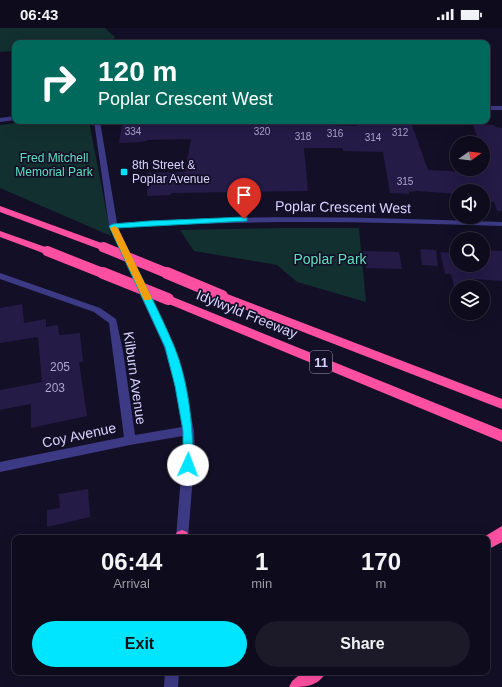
<!DOCTYPE html>
<html lang="en">
<head>
<meta charset="utf-8">
<style>
  body { margin:0; font-family:Helvetica,sans-serif; background:#1c1929; color:#f1f3f6; height:100vh; display:flex; flex-direction:column; font-size:15px; white-space:nowrap }
  * { box-sizing:border-box; margin:0 }
  p { font-size:13px; color:#9b9ba3 }
  .icon { flex:none; width:22px; height:22px; fill:none; stroke:currentColor; stroke-width:2; stroke-linecap:round; stroke-linejoin:round }
  .map { position:relative; flex:1; overflow:hidden }
  .sheet { position:absolute; left:12px; top:507px; width:478px; height:140px; display:flex; flex-direction:column; background:#0e0b1c; border-radius:8px; box-shadow:0 4px 16px #0002,0 0 0 1px #2e2b3b }
  .sheet>* { flex:none }
  .banner { position:absolute; left:12px; top:12px; width:478px; height:84px; border-radius:8px; box-shadow:0 4px 16px #0002,0 0 0 1px #2e2b3b; background:#00695c; color:#fff; overflow:hidden }
  .needle { width:26px; rotate:76deg }
  .buttons { position:absolute; left:450px; top:108px; display:grid; gap:8px }
  .buttons a { display:grid; place-items:center; width:40px; height:40px; border-radius:50%; background:#0e0b1c; box-shadow:0 4px 16px #0002,0 0 0 1px #2e2b3b; font-size:20px }
  .pin { position:absolute; display:grid; place-items:center; width:34px; height:34px; color:#fff; margin:-41px -17px; border-radius:50% 50% 50% 0; rotate:-45deg; box-shadow:0 0 4px #0007 }
  .pin .icon { rotate:45deg }
  .me { position:absolute; width:44px; margin:-22px; rotate:2deg; stroke-linejoin:round; filter:drop-shadow(0 0 3px #0008) }
  .turn { display:flex; align-items:center; gap:14px; height:84px; padding:0 20px; font-size:18px }
  .turn .icon { width:52px; height:52px; stroke-width:2.5 }
  .turn b { display:block; font-size:28px; line-height:34px }
  .eta { display:flex; justify-content:space-evenly; align-items:center; height:68px; text-align:center }
  .eta b { font-size:24px; font-weight:700; line-height:28px }
  .action { display:flex; gap:8px; margin-top:auto; padding:8px 20px }
  .action a { flex:1; height:46px; border-radius:24px; background:#00e5ff; color:#111; font-size:16px; font-weight:700; line-height:46px; text-align:center }
  .action a+a { background:#1c1929; color:#f1f3f6 }
  .status { display:flex; justify-content:space-between; align-items:center; height:28px; padding:0 20px; background:#0e0b1c; direction:ltr }
  .status svg { height:11px; fill:currentColor }
  .map>svg:first-child { display:block }
  .green { fill:#12302f }
  .building { fill:#241b47 }
  .lines { fill:none; stroke-linecap:round; stroke-linejoin:round }
  .minor { fill:#3d3a85; fill-rule:evenodd }
  .highway { fill:#ff4fa3; fill-rule:evenodd }
  .highway-bridge-far1 { stroke:#ff4fa3; stroke-width:10 }
  .highway-bridge { stroke:#ff4fa3; stroke-width:12 }
  .route { fill:#00e5ff; stroke:#0095a6 }
  .slow { fill:#f59e0b }
  .poi-dot { fill:#00e5ff; stroke:#130f26; stroke-width:1.5 }
  .labels { text-anchor:middle; stroke-width:3.5; stroke-linejoin:round; paint-order:stroke }
  .far-number-label { font-size:10px; fill:#aca6d1 }
  .far-park-label { font-size:12px; fill:#5fe0c0; stroke:#130f26 }
  .far-poi-label { font-size:12px; fill:#d9d4ff; stroke:#130f26; text-anchor:start }
  .number-label { font-size:12px; fill:#aca6d1 }
  .shield { fill:#130f26; stroke:#9e99be; stroke-width:1 }
  .shield-label { font-size:13px; font-weight:bold; fill:#d9d4ff }
  .street-label { font-size:14px; fill:#d9d4ff; stroke:#130f26 }
  .park-label { font-size:14px; fill:#5fe0c0; stroke:#130f26 }
</style>
</head>
<body>
<div class="status"><b>06:43</b><svg viewBox="0 0 49 12"><path d="M0 12V9h3v3zM5 12V6h3v6zM10 12V3h3v9zM15 12V0h3v12zM26 1h20v11H26zM47 4h2v5h-2z"/></svg></div>
<div class="map">
<svg width="502" height="659" viewBox="0 0 502 659">
  <rect width="100%" height="100%" fill="#130f26"/>
  <!-- green -->
  <path class="green" d="M0,0H105L115,9L112,15H15V23L0,24Z
    M31,93H89L111,208L0,160V97Z
    M282,200H359L366,274L297,254L277,237L194,223L180,202Z"/>
  <!-- building -->
  <path class="building" d="M130,93H149V96L229,94L305,95V96L357,98V96L412,97L428,142L466,144L465,141H485L483,132V115H479L473,96L494,97L495,99L502,100V183H497L494,174L483,173V163H457V166L417,163L409,164V166L390,165L383,124L343,123V120H304L308,163L171,165V167L147,168L148,145L185,144L191,111L147,112V113L141,114L119,115L122,96H130Z
    M420,221L436,222L438,238L422,237Z
    M483,222L502,223V253L474,251L477,259H457V271L451,246H445L440,224L457,225V237H483Z
    M363,223L399,224L402,241L366,240Z
    M22,276L24,295L46,291V299L58,297L59,307L80,305L83,334H79L87,388L31,400V376L0,382V362L42,354L38,309L0,315V280Z
    M88,461L90,489L47,499V482L60,480L59,466Z"/>
  <g class="lines">
    <!-- minor -->
    <path class="minor" d="M487,78H502V82H487Z
      M15,88V92L0,94V90Z
      M94,93H100L117,195C245,186 373,189 502,194V198C374,194 246,191 118,200L174,319L185,358L194,403L195,423L188,510H176L183,423V408L130,417L0,444V434L124,409L109,295L94,284L0,251V245L100,280L116,291L123,323L135,407L182,399L175,358L164,319L109,198Z
      M165,644H179L178,659H164Z"/>
    <!-- highway -->
    <path class="highway" d="M0,178L107,217L108,219L103,222L99,221L0,184Z
      M0,203L51,221L52,223L47,226L43,225L0,209Z
      M222,264L502,371V381L218,271L217,268L218,265Z
      M168,267L502,402V414L164,274L163,271L164,268Z
      M502,498V514L487,522V510H482Z
      M182,502L187,504L190,510H174L177,504Z
      M303,644H326C318,659 305,659 289,659L292,653Z"/>
    <!-- highway-bridge-far1 -->
    <path class="highway-bridge-far1" d="M103,219L169,246
      M47,223L105,246"/>
    <!-- highway-bridge -->
    <path class="highway-bridge" d="M103,245L168,271
      M167,245L222,268"/>
  </g>
  <!-- route -->
  <path class="route" d="M244,189L247,190V193L117,200C136,239 157,278 174,318C189,355 193,398 193,437L192,440L188,442L184,440L183,437V403L175,358L165,319L109,198L113,196L149,193Z"/>
  <!-- slow -->
  <path class="slow" d="M114,198L118,200L152,270L150,272H144L143,270L110,200Z"/>
  <!-- markers -->
  <rect class="poi-dot" x="120" y="140" width="8" height="8" rx="2"/>
  <g class="labels">
    <!-- far-number labels -->
    <g class="far-number-label">
      <text x="133" y="107">334</text>
      <text x="262" y="107">320</text>
      <text x="400" y="108">312</text>
      <text x="335" y="109">316</text>
      <text x="303" y="112">318</text>
      <text x="373" y="113">314</text>
      <text x="405" y="157">315</text>
    </g>
    <!-- far-park labels -->
    <g class="far-park-label">
      <text x="54" y="134">Fred Mitchell<tspan x="54" dy="14">Memorial Park</tspan></text>
    </g>
    <!-- far-poi labels -->
    <g class="far-poi-label">
      <text x="132" y="141">8th Street &amp;<tspan x="132" dy="14">Poplar Avenue</tspan></text>
    </g>
    <!-- number labels -->
    <g class="number-label">
      <text x="60" y="343">205</text>
      <text x="55" y="364">203</text>
    </g>
    <!-- shield labels -->
    <rect class="shield" x="310" y="323" width="22" height="22" rx="3"/>
    <g class="shield-label">
      <text x="321" y="339">11</text>
    </g>
    <!-- street labels -->
    <g class="street-label">
      <text transform="translate(343 179) rotate(1)" y="5">Poplar Crescent West</text>
      <text transform="translate(247 286) rotate(22)" y="5">Idylwyld Freeway</text>
      <text transform="translate(135 350) rotate(82)" y="5">Kilburn Avenue</text>
      <text transform="translate(79 407) rotate(-12)" y="5">Coy Avenue</text>
    </g>
    <!-- park labels -->
    <g class="park-label">
      <text x="330" y="236">Poplar Park</text>
    </g>
  </g>
</svg>
<div class="buttons">
<a><svg class="needle" viewBox="-14 -14 28 28"><path d="M0-13l5 13h-10z" fill="#e53935"/><path d="M0 13l5-13h-10z" fill="#9b9ba3"/></svg></a>
<a><svg class="icon" aria-label="sound" viewBox="0 0 24 24"><path d="M4 9h4l5-4v14l-5-4H4zM17 9q2 3 0 6"/></svg></a>
<a><svg class="icon" aria-label="search" viewBox="0 0 24 24"><circle cx="10" cy="10" r="6"/><path d="M15 15l6 6"/></svg></a>
<a><svg class="icon" aria-label="layers" viewBox="0 0 24 24"><path d="M12 4l9 5-9 5-9-5zM3 14l9 5 9-5"/></svg></a>
</div>
<div class="pin" style="left:244px;top:191px;background:#d93025"><svg class="icon" aria-label="arrive" viewBox="0 0 24 24"><path d="M6 21V4h12l-3 4 3 4H6"/></svg></div>
<svg class="me" style="left:188px;top:437px" viewBox="-20 -20 40 40"><circle r="19" fill="#fff"/><path d="M0-13L10 11 0 6-10 11z" fill="#00e5ff"/></svg>
<div class="banner">
<div class="turn"><svg class="icon" aria-label="right" viewBox="0 0 24 24"><path d="M7 20v-9h11M14 6l5 5-5 5"/></svg><div><b>120 m</b>Poplar Crescent West</div></div>
</div>
<section class="sheet">
<div class="eta">
<div><b>06:44</b><p>Arrival</p></div>
<div><b>1</b><p>min</p></div>
<div><b>170</b><p>m</p></div>
</div>
<div class="action"><a>Exit</a><a>Share</a></div>
</section>
</div>
</body>
</html>
